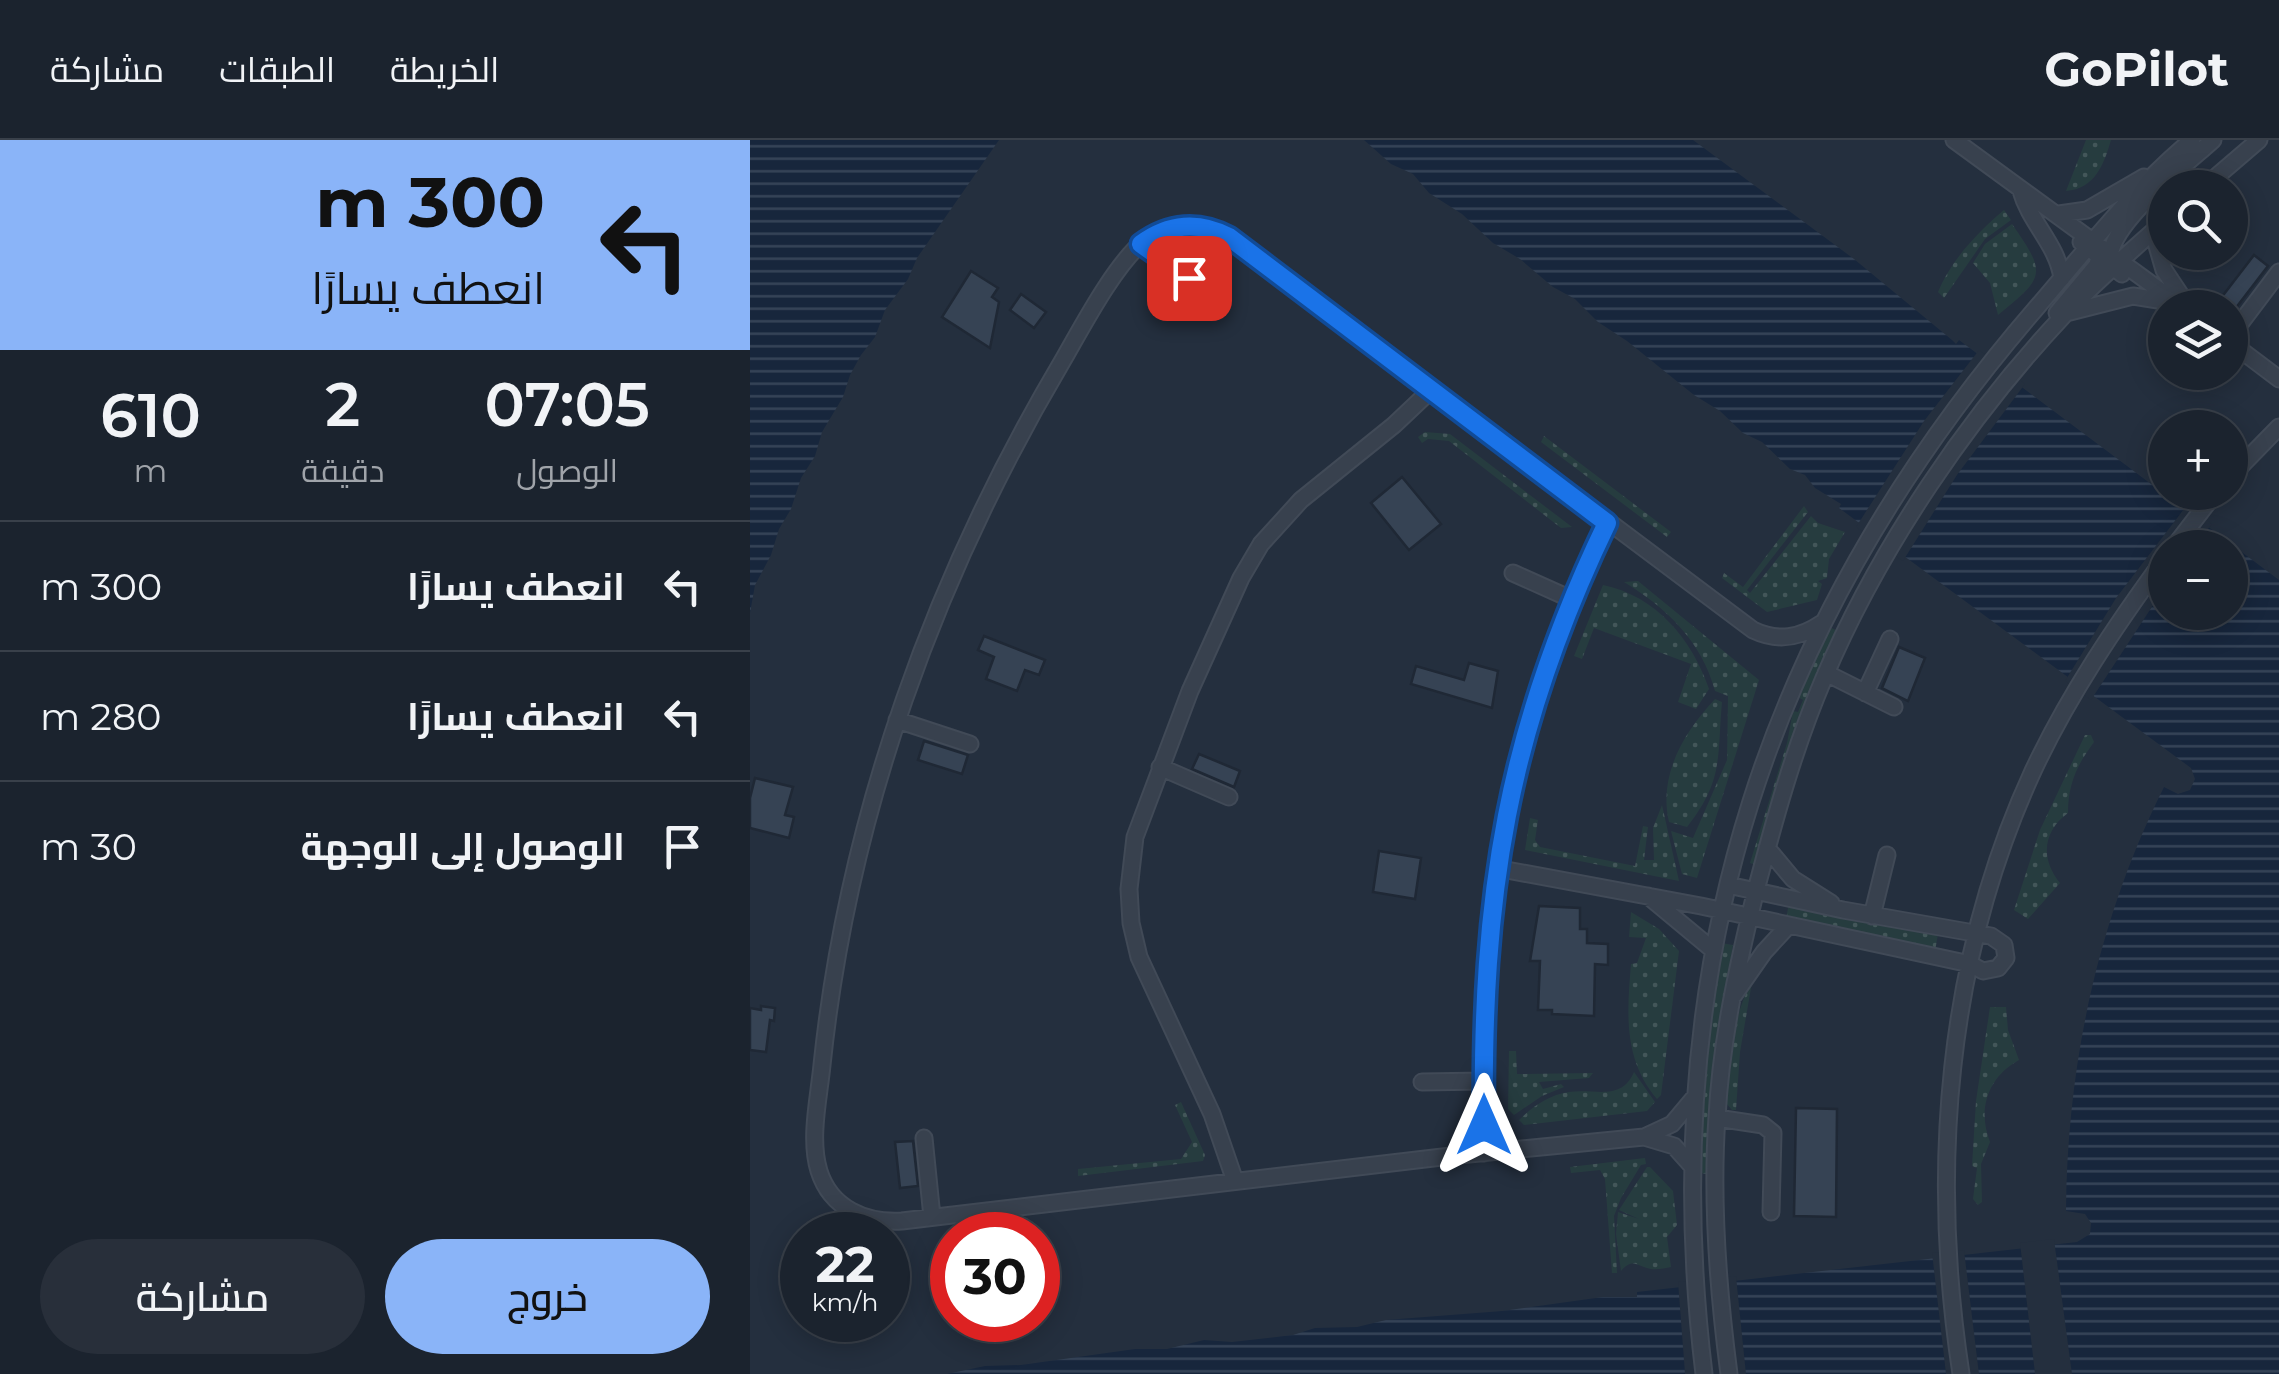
<!DOCTYPE html>
<html lang="ar">
<head>
<meta charset="utf-8">
<style>
  body { margin:0; font-family:Montserrat,Cairo,sans-serif; background:#282f3a; color:#f1f3f6; direction:rtl; height:100vh; display:flex; flex-direction:column; font-size:38px; white-space:nowrap }
  * { box-sizing:border-box; margin:0 }
  p { font-size:32px; color:#a0a4aa }
  .icon { flex:none; width:55px; height:55px; fill:none; stroke:currentColor; stroke-width:2; stroke-linecap:round; stroke-linejoin:round }
  .map { position:relative; flex:1; overflow:hidden; direction:ltr }
  .sheet { display:flex; flex-direction:column; background:#1b232e; width:750px }
  .sheet>* { flex:none }
  .banner { background:#8ab4f8; color:#111; overflow:hidden }
  .buttons { position:absolute; left:1398px; top:30px; display:grid; gap:20px }
  .buttons a { display:grid; place-items:center; width:100px; height:100px; border-radius:50%; background:#1b232e; box-shadow:0 5px 25px #0003,0 0 0 2px #39404a; font-size:50px }
  .speed { position:absolute; left:30px; top:1072px; display:flex; gap:20px; font-size:50px; font-weight:700; text-align:center }
  .speed>* { display:grid; place-content:center; width:130px; height:130px; border-radius:50%; background:#1b232e; box-shadow:0 5px 25px #0003,0 0 0 2px #39404a; line-height:1 }
  .speed small { font-size:25px; font-weight:400 }
  .speed .limit { border:15px solid #d22; background:#fff; color:#111 }
  .pin { position:absolute; display:grid; place-items:center; width:85px; height:85px; color:#fff; margin:-42px; border-radius:20px; box-shadow:0 5px 15px #0006 }
  .me { position:absolute; width:110px; margin:-55px; rotate:0deg; stroke-linejoin:round; filter:drop-shadow(0 0 8px #0008) }
  .turn { display:flex; align-items:center; gap:35px; height:210px; padding:0 40px; font-size:45px }
  .turn .icon { width:130px; height:130px; stroke-width:2.5 }
  .turn b { display:block; font-size:70px; line-height:85px }
  .eta { display:flex; justify-content:space-evenly; align-items:center; height:170px; text-align:center }
  .eta b { font-size:60px; font-weight:600; line-height:70px }
  .action { display:flex; gap:20px; margin-top:auto; padding:20px 40px }
  .action a { flex:1; height:115px; border-radius:60px; background:#8ab4f8; color:#111; font-size:40px; font-weight:600; line-height:115px; text-align:center }
  .action a+a { background:#282f3a; color:#f1f3f6 }
  ul { padding:0; list-style:none }
  li { display:flex; align-items:center; gap:30px; height:130px; padding:0 40px; border-top:2px solid #39404a }
  li div { flex:1 }
  li b { display:block; font-size:38px }
  li em { font-style:normal }
  header { display:flex; align-items:center; gap:60px; box-sizing:border-box; height:140px; padding:0 50px; background:#1b232e; border-bottom:2px solid #39404a }
  header strong { font-size:48px }
  nav { display:flex; gap:55px; margin-inline-start:auto; font-size:35px }
  main { display:flex; flex:1; min-height:0 }
  .map>svg:first-child { display:block }
  .grass { fill:url(#grass-dots) }
  .water { fill:url(#water-rules); fill-rule:evenodd }
  .pier { fill:#242f3e }
  .building { fill:#364354; stroke:#1f2835; stroke-width:2.5 }
  .lines { fill:none; stroke-linecap:round; stroke-linejoin:round }
  .minor-casing { stroke:#414a57; stroke-width:19 }
  .minor { stroke:#38414e; stroke-width:15 }
  .route-casing { stroke:#114b97; stroke-width:25 }
  .route { stroke:#1a73e8; stroke-width:18 }
</style>
</head>
<body>
<header>
<strong>GoPilot</strong>
<nav><a>الخريطة</a><a>الطبقات</a><a>مشاركة</a></nav>
</header>
<main>
<div class="map">
<svg width="1529" height="1234" viewBox="0 0 1529 1234">
  <defs>
    <pattern id="grass-dots" width="8" height="8" patternUnits="userSpaceOnUse" patternTransform="scale(2.5)"><rect width="8" height="8" fill="#263c3f"/><path d="M2 2h.1M6 6h.1" fill="none" stroke="#435659" stroke-width="1.8" stroke-linecap="round"/></pattern>
    <pattern id="water-rules" width="6" height="5" patternUnits="userSpaceOnUse" patternTransform="scale(2.5)"><rect width="6" height="5" fill="#17263c"/><path d="M0 2.5h6" fill="none" stroke="#364457"/></pattern>
  </defs>
  <rect width="100%" height="100%" fill="#242f3e"/>
  <!-- grass -->
  <path class="grass" d="M1336,0H1361C1354,24 1345,49 1316,51Z
    M1254,70L1261,80L1235,99L1194,158L1188,152C1201,120 1228,92 1254,70Z
    M1262,84C1297,134 1295,137 1248,175L1240,143L1223,123L1235,104Z
    M675,292L700,294L822,387L811,388L699,301L678,299L672,303L668,297Z
    M794,296L921,392L917,397L791,302Z
    M1054,366L1058,372L997,450L1000,453L1061,376L1068,383L1095,392L1079,419L1077,438L1068,441L1072,444L1067,460L1017,472L972,438L974,433L993,447Z
    M888,441L1009,540L947,738L932,734L921,691L943,698L977,620L978,556L965,551C952,502 917,468 874,442Z
    M853,445C906,456 942,499 959,549L946,569L928,562L941,524L844,488L832,519L824,516Z
    M1079,487L1088,491L1051,574L1006,725L1000,723L1037,603L1043,571L1048,572L1053,560L1048,557Z
    M965,559L972,562C967,617 974,640 937,687L919,682C908,635 934,592 965,559Z
    M1335,595H1341L1344,602C1327,625 1318,644 1318,673C1293,691 1290,719 1310,743L1278,779L1264,770L1290,690Z
    M912,665L929,741L775,710L780,678L788,680L785,700L790,707L885,726L893,686L898,687L894,720H904L903,688Z
    M1039,763L1188,794L1185,811L1036,779Z
    M881,772L909,789L929,811L911,955L907,959C873,919 877,873 881,824L887,823L896,798L879,797Z
    M971,803L983,805L964,919L958,1034L949,1033L951,964Z
    M1002,842L990,912L986,970H982L976,963C981,924 981,877 1002,842Z
    M1240,867H1256L1258,890L1269,920C1238,937 1227,969 1240,1002L1231,1024L1232,1062L1228,1065L1223,1059L1227,1028L1222,1026L1226,961Z
    M759,911H766L767,934L843,933L839,938L789,942L793,949L811,944L814,947L792,956L764,975L758,969Z
    M884,932L905,962L897,971L774,985L769,980C783,966 799,955 819,952C845,948 871,962 884,932Z
    M431,962L455,1015L453,1021L328,1036V1029L431,1019L442,1002L425,965Z
    M895,1018L896,1024L891,1025L871,1058L864,1076L867,1133H862L855,1039L850,1030L821,1033L820,1027Z
    M897,1027H900L923,1051L927,1085L917,1097L921,1127C914,1128 905,1131 897,1128C885,1124 881,1119 871,1131L866,1094L868,1072L889,1079L869,1070Z"/>
  <!-- water -->
  <path class="water" d="M0,0H249L167,118L158,139L135,170L125,197L111,215L100,235L93,257L72,292L65,316L51,338L41,369L29,389L21,415L5,445L0,473Z
    M614,0H943L1104,119L1202,200L1206,204L1209,200L1529,440V1234H197L235,1226L271,1225L385,1209H417L454,1200L482,1202L543,1195L565,1188L607,1187L636,1180L752,1171L853,1157H887V1152L1327,1102L1340,1094L1341,1083L1335,1074L1316,1071C1317,925 1348,779 1414,647L1428,654L1440,650L1445,639L1441,628L1089,368L1091,364L1065,348L1055,335L1040,329L1012,302L993,293L970,271L944,255L877,201L848,182L825,159L803,147L770,119L743,103L712,74L679,53L663,34L641,24ZM1415,408H1480V472H1415Z"/>
  <!-- pier -->
  <path class="pier" d="M1229,210L1275,244L1207,335L1153,421L1106,387L1174,281Z
    M1437,365L1462,384L1444,407L1415,408V447L1341,560L1315,541L1366,458Z
    M1304,1099L1322,1234H1285L1270,1103Z
    M1214,1110L1229,1234H1196L1182,1113Z
    M986,1136L996,1234H935L928,1142Z"/>
  <!-- building -->
  <path class="building" d="M1504,115L1518,126L1485,169L1471,158Z
    M221,131L248,148L242,157L249,162L240,208L192,177Z
    M412,132L434,149L423,164L401,147Z
    M271,154L296,172L284,188L260,170Z
    M652,337L691,384L659,410L621,363Z
    M234,496L295,520L289,535L275,530L267,551L236,539L244,517L228,510Z
    M1149,507L1175,518L1158,561L1132,548Z
    M719,523L748,531L742,568L661,544L666,526L714,540Z
    M174,601L218,615L212,634L168,620Z
    M449,614L490,631L484,647L442,629Z
    M5,638L43,647L35,675L44,677L39,698L0,688V658Z
    M629,711L671,718L665,759L623,752Z
    M789,766L830,768V789H837V803L858,804V825L845,824L844,876L802,874V870H788L790,821H780Z
    M11,866L25,868L24,881L20,880L16,912L0,910V868L11,870Z
    M1046,968L1087,969L1086,1077L1044,1076Z
    M163,1001L168,1046L150,1048L145,1002Z"/>
  <g class="lines">
    <!-- minor casing -->
    <g class="minor-casing">
      <path id="minor" d="M1204,0L1434,168
        M1453,48L1509,0
        M1271,51C1280,83 1307,104 1312,138
        M1309,74L1337,70L1394,37
        M1403,92L1414,130L1434,160
        M1331,102L1372,134
        M391,104L439,138
        M1360,120C1358,84 1437,24 1463,0
        M1320,172L1383,156L1408,160
        M1307,173L1347,125L1350,112
        M1480,197L1529,132
        M1480,202L1529,239
        M1480,337L1529,287
        M1423,408L1466,352
        M763,433L821,459
        M1076,533L1144,567
        M1115,553L1140,499
        M147,580L220,604
        M410,627L479,657
        M1017,708L1043,739L1081,763
        M746,728L951,766L1220,824L1233,831L1248,828L1256,818L1254,805L1241,796L1093,770L978,745
        M898,756L963,810
        M1122,776L1137,715
        M984,855L1014,812L1038,786
        M672,942L733,941
        M943,959L922,984L894,997L709,1015L152,1081C116,1083 81,1069 69,1031C59,999 69,957 72,925C98,675 185,436 313,220C332,187 365,124 394,101C420,81 451,83 479,97L1003,490C1028,502 1050,498 1072,483
        M967,978L1013,985L1023,993L1021,1072
        M894,997L924,1006L941,1025
        M174,998L182,1077
        M734,1013C731,843 741,677 799,516C815,470 836,427 857,383
        M485,1041L462,974L389,817L381,783L379,749L385,697L440,551L491,438L511,404L551,360L644,285L681,250
        M954,1234C904,821 1017,479 1288,166C1338,108 1383,49 1442,0
        M979,1234C968,1150 961,1062 967,977C971,902 987,828 1005,754C1024,681 1044,608 1074,538C1129,408 1219,276 1315,174C1346,141 1381,111 1415,81
        M1211,1234C1180,1031 1196,820 1283,631C1318,556 1366,485 1415,418"/>
    </g>
    <!-- minor -->
    <use href="#minor" class="minor"/>
  </g>
  <g class="lines">
    <!-- route casing -->
    <g class="route-casing">
      <path id="route" d="M439,138L391,104C419,83 449,81 479,97L857,383C757,590 731,757 734,985"/>
    </g>
    <!-- route -->
    <use href="#route" class="route"/>
  </g>
</svg>
<div class="buttons">
<a><svg class="icon" aria-label="search" viewBox="0 0 24 24"><circle cx="10" cy="10" r="6"/><path d="M15 15l6 6"/></svg></a>
<a><svg class="icon" aria-label="layers" viewBox="0 0 24 24"><path d="M12 4l9 5-9 5-9-5zM3 14l9 5 9-5"/></svg></a>
<a>+</a>
<a>−</a>
</div>
<div class="speed"><div>22<small>km/h</small></div><div class="limit">30</div></div>
<div class="pin" style="left:439px;top:138px;background:#d93025"><svg class="icon" aria-label="arrive" viewBox="0 0 24 24"><path d="M6 21V4h12l-3 4 3 4H6"/></svg></div>
<svg class="me" style="left:734px;top:985px" viewBox="-20 -20 40 40"><path d="M0-17L14 15 0 8-14 15z" fill="#1a73e8" stroke="#fff" stroke-width="4"/></svg>
</div>
<section class="sheet">
<div class="banner">
<div class="turn"><svg class="icon" aria-label="left" viewBox="0 0 24 24"><path d="M17 20v-9H6M10 6l-5 5 5 5"/></svg><div><b>300 m</b>انعطف يسارًا</div></div>
</div>
<div class="eta">
<div><b>07:05</b><p>الوصول</p></div>
<div><b>2</b><p>دقيقة</p></div>
<div><b>610</b><p>m</p></div>
</div>
<ul>
<li><svg class="icon" aria-label="left" viewBox="0 0 24 24"><path d="M17 20v-9H6M10 6l-5 5 5 5"/></svg><div><b>انعطف يسارًا</b></div><em>300 m</em></li>
<li><svg class="icon" aria-label="left" viewBox="0 0 24 24"><path d="M17 20v-9H6M10 6l-5 5 5 5"/></svg><div><b>انعطف يسارًا</b></div><em>280 m</em></li>
<li><svg class="icon" aria-label="arrive" viewBox="0 0 24 24"><path d="M6 21V4h12l-3 4 3 4H6"/></svg><div><b>الوصول إلى الوجهة</b></div><em>30 m</em></li>
</ul>
<div class="action"><a>خروج</a><a>مشاركة</a></div>
</section>
</main>
</body>
</html>
